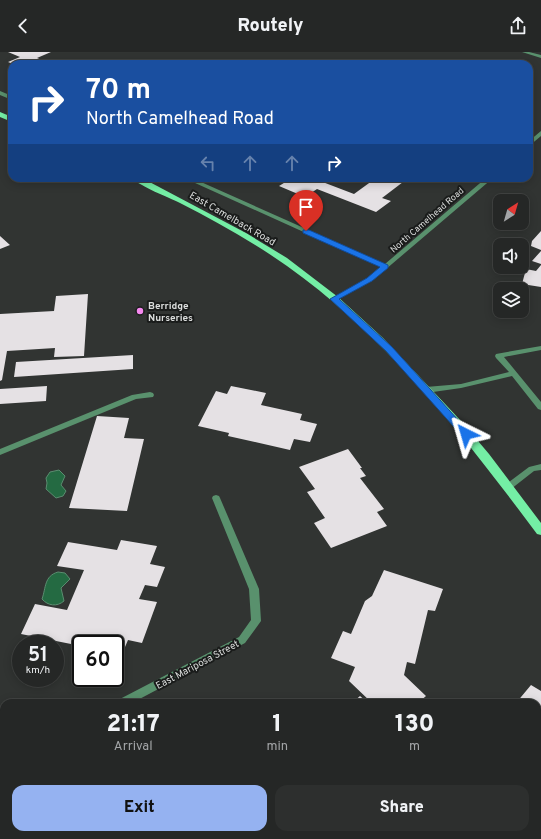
<!DOCTYPE html>
<html lang="en">
<head>
<meta charset="utf-8">
<style>
  body { margin:0; font-family:Overpass,sans-serif; background:#2d2f2e; color:#f1f3f6; height:100vh; display:flex; flex-direction:column; font-size:15px; white-space:nowrap }
  * { box-sizing:border-box; margin:0 }
  p { font-size:13px; color:#a3a5a7 }
  .icon { flex:none; width:22px; height:22px; fill:none; stroke:currentColor; stroke-width:2; stroke-linecap:round; stroke-linejoin:round }
  .map { position:relative; flex:1; overflow:hidden }
  .drawer { position:absolute; left:0px; top:647px; width:541px; height:140px; display:flex; flex-direction:column; background:#252726; border-radius:12px 12px 0 0; box-shadow:0 2px 10px #0003,0 0 0 1px #424443 }
  .drawer>* { flex:none }
  .hud { position:absolute; left:8px; top:8px; width:525px; height:122px; border-radius:12px; box-shadow:0 2px 10px #0003,0 0 0 1px #424443; background:#1a4fa0; color:#fff; overflow:hidden }
  .needle { width:26px; rotate:37deg }
  .fabs { position:absolute; left:493px; top:142px; display:grid; gap:8px }
  .fabs a { display:grid; place-items:center; width:36px; height:36px; border-radius:8px; background:#252726; box-shadow:0 2px 10px #0003,0 0 0 1px #424443; font-size:20px }
  .speed { position:absolute; left:12px; top:583px; display:flex; gap:8px; font-size:20px; font-weight:700; text-align:center }
  .speed>* { display:grid; place-content:center; width:52px; height:52px; border-radius:50%; background:#252726; box-shadow:0 2px 10px #0003,0 0 0 1px #424443; line-height:1 }
  .speed small { font-size:10px; font-weight:400 }
  .speed .limit { border:2px solid #111; border-radius:6px; background:#fff; color:#111 }
  .pin { position:absolute; display:grid; place-items:center; width:34px; height:34px; color:#fff; margin:-41px -17px; border-radius:50% 50% 50% 0; rotate:-45deg; box-shadow:0 0 4px #0007 }
  .pin .icon { rotate:45deg }
  .me { position:absolute; width:44px; margin:-22px; rotate:320deg; stroke-linejoin:round; filter:drop-shadow(0 0 3px #0008) }
  .turn { display:flex; align-items:center; gap:14px; height:84px; padding:0 12px; font-size:18px }
  .turn .icon { width:52px; height:52px; stroke-width:2.5 }
  .turn b { display:block; font-size:28px; line-height:34px }
  .lanes { display:flex; align-items:center; height:38px; padding:0 12px; background:#0003; justify-content:center; gap:20px; direction:ltr }
  .lanes .off { opacity:.35 }
  .eta { display:flex; justify-content:space-evenly; align-items:center; height:68px; text-align:center }
  .eta b { font-size:24px; font-weight:800; line-height:28px }
  .action { display:flex; gap:8px; margin-top:auto; padding:8px 12px }
  .action a { flex:1; height:46px; border-radius:12px; background:#95b2f1; color:#111; font-size:16px; font-weight:800; line-height:46px; text-align:center }
  .action a+a { background:#2d2f2e; color:#f1f3f6 }
  header { display:flex; justify-content:space-between; align-items:center; height:52px; padding:0 12px; background:#252726; font-size:18px; font-weight:800 }
  .map>svg:first-child { display:block }
  .water { fill:#246a42; stroke:#5b8c70 }
  .building { fill:#e5e1e4 }
  .lines { fill:none; stroke-linecap:round; stroke-linejoin:round }
  .service { fill:#59916d; fill-rule:evenodd }
  .minor { fill:#59916d; fill-rule:evenodd }
  .primary { fill:#74eea5; fill-rule:evenodd }
  .route { fill:#1a73e8; stroke:#114b97 }
  .poi-dot { fill:#f589ef; stroke:#1a1c1b; stroke-width:1.5 }
  .labels { text-anchor:middle; stroke-width:4; stroke-linejoin:round; paint-order:stroke }
  .far-street-label { font-size:9px; fill:#dbdddc; stroke:#1a1c1b }
  .street-label { font-size:10px; fill:#dbdddc; stroke:#1a1c1b }
  .poi-label { font-size:10px; font-weight:bold; fill:#dbdddc; stroke:#1a1c1b; text-anchor:start }
</style>
</head>
<body>
<header><svg class="icon" aria-label="back" viewBox="0 0 24 24"><path d="M15 5l-7 7 7 7"/></svg>Routely<svg class="icon" aria-label="share" viewBox="0 0 24 24"><path d="M12 15V3M7 8l5-5 5 5M5 13v7h14v-7"/></svg></header>
<div class="map">
<svg width="541" height="787" viewBox="0 0 541 787">
  <rect width="100%" height="100%" fill="#313432"/>
  <!-- water -->
  <path class="water" d="M59,418L65,424L61,433L66,439L63,444L56,446L46,437L47,431L46,426L50,420Z
    M58,520L65,521L70,527L61,536L64,549C57,555 48,554 42,547C46,536 44,524 58,520Z"/>
  <!-- building -->
  <path class="building" d="M8,0H51L37,6L49,11L46,12H13L8,10L20,5Z
    M90,10H115L114,12H89Z
    M292,126H324L320,129L354,142L376,126H393L403,130L382,146L391,149L376,160L317,137L305,145L279,134Z
    M541,179V198L531,194L532,189Z
    M0,184L10,193L0,197Z
    M541,199V212L532,209Z
    M541,213V235L522,232L526,217L536,219Z
    M88,242L84,304L54,305L55,296L7,299L2,328L0,329V262L54,259L56,244Z
    M133,303V317L14,325L16,310Z
    M47,334L46,349L0,352V337Z
    M231,334L266,341L261,353L302,362L300,368L317,372L310,390L294,387L290,398L228,384L229,381L198,374L216,339L227,342Z
    M97,364L129,366L124,386L144,387L127,459L69,456Z
    M348,397L362,416H360L366,424L360,426L384,457L377,460L387,474L331,496L314,471L325,466L307,440L315,437L299,415Z
    M121,488L157,494L150,512L165,515L157,535L145,533L139,547L157,550L142,591L128,588L122,602L115,600V592H81V594L21,582L35,552L67,558L84,518L57,514L68,490L117,498Z
    M384,518L443,537L435,559L428,558L415,612L407,610L404,623L426,644L418,651H372L349,629L355,615L331,606L343,579L351,582L365,549L372,544Z
    M531,633L541,639V697L537,694V651H516Z
    M360,644L368,651H352Z
    M537,700L541,703V779L536,787H447L442,783H537Z
    M212,783H289L284,787H215Z"/>
  <g class="lines">
    <!-- service -->
    <path class="service" d="M541,294V298L504,305L541,350V358L538,357L512,324L461,336L426,341L422,338L426,335L461,332L509,320L496,306L495,304L496,302Z
      M150,340L153,341L154,343L153,345L136,347L0,403V397L132,343Z
      M541,412V418L534,419L511,437H505L504,435L505,433L529,415Z
      M364,783H376L377,787H365Z"/>
    <!-- minor -->
    <path class="minor" d="M522,0H529L541,3V6Z
      M0,39L12,44V48L0,43Z
      M541,79V84L529,94V89Z
      M184,126H192L385,212L486,126H493L372,229L334,249L332,248V246L368,227L381,215Z
      M216,443L219,444L220,446L259,537L261,569L245,591L132,651H117L118,648L239,585L251,568L249,537L212,446L213,444Z
      M62,783H74L75,787H63Z"/>
    <!-- primary -->
    <path class="primary" d="M0,60L12,65V70L0,65Z
      M132,126H142L246,181L287,206L338,245L383,286L462,370L489,402L541,471V483L537,482C464,384 387,285 287,214C253,190 217,170 180,151C168,145 141,135 132,126Z"/>
  </g>
  <!-- route -->
  <path class="route" d="M303,178H309L388,213V216L372,229L339,247L392,295L469,380V385H463L386,299L330,247L367,226L380,215L303,181Z"/>
  <!-- markers -->
  <circle class="poi-dot" cx="140" cy="259" r="4"/>
  <g class="labels">
    <!-- far-street labels -->
    <g class="far-street-label">
      <text transform="translate(427 168) rotate(-41)" y="3">North Camelhead Road</text>
    </g>
    <!-- street labels -->
    <g class="street-label">
      <text transform="translate(233 166) rotate(30)" y="4">East Camelback Road</text>
      <text transform="translate(197 612) rotate(-28)" y="4">East Mariposa Street</text>
    </g>
    <!-- poi labels -->
    <g class="poi-label">
      <text x="148" y="257">Berridge<tspan x="148" dy="12">Nurseries</tspan></text>
    </g>
  </g>
</svg>
<div class="fabs">
<a><svg class="needle" viewBox="-14 -14 28 28"><path d="M0-13l5 13h-10z" fill="#e53935"/><path d="M0 13l5-13h-10z" fill="#a3a5a7"/></svg></a>
<a><svg class="icon" aria-label="sound" viewBox="0 0 24 24"><path d="M4 9h4l5-4v14l-5-4H4zM17 9q2 3 0 6"/></svg></a>
<a><svg class="icon" aria-label="layers" viewBox="0 0 24 24"><path d="M12 4l9 5-9 5-9-5zM3 14l9 5 9-5"/></svg></a>
</div>
<div class="speed"><div>51<small>km/h</small></div><div class="limit">60</div></div>
<div class="pin" style="left:306px;top:179px;background:#d93025"><svg class="icon" aria-label="arrive" viewBox="0 0 24 24"><path d="M6 21V4h12l-3 4 3 4H6"/></svg></div>
<svg class="me" style="left:466px;top:382px" viewBox="-20 -20 40 40"><path d="M0-17L14 15 0 8-14 15z" fill="#1a73e8" stroke="#fff" stroke-width="4"/></svg>
<div class="hud">
<div class="turn"><svg class="icon" aria-label="right" viewBox="0 0 24 24"><path d="M7 20v-9h11M14 6l5 5-5 5"/></svg><div><b>70 m</b>North Camelhead Road</div></div>
<div class="lanes"><svg class="icon off" aria-label="left" viewBox="0 0 24 24"><path d="M17 20v-9H6M10 6l-5 5 5 5"/></svg><svg class="icon off" aria-label="ahead" viewBox="0 0 24 24"><path d="M12 20V5M6 11l6-6 6 6"/></svg><svg class="icon off" aria-label="ahead" viewBox="0 0 24 24"><path d="M12 20V5M6 11l6-6 6 6"/></svg><svg class="icon" aria-label="right" viewBox="0 0 24 24"><path d="M7 20v-9h11M14 6l5 5-5 5"/></svg></div>
</div>
<section class="drawer">
<div class="eta">
<div><b>21:17</b><p>Arrival</p></div>
<div><b>1</b><p>min</p></div>
<div><b>130</b><p>m</p></div>
</div>
<div class="action"><a>Exit</a><a>Share</a></div>
</section>
</div>
</body>
</html>
